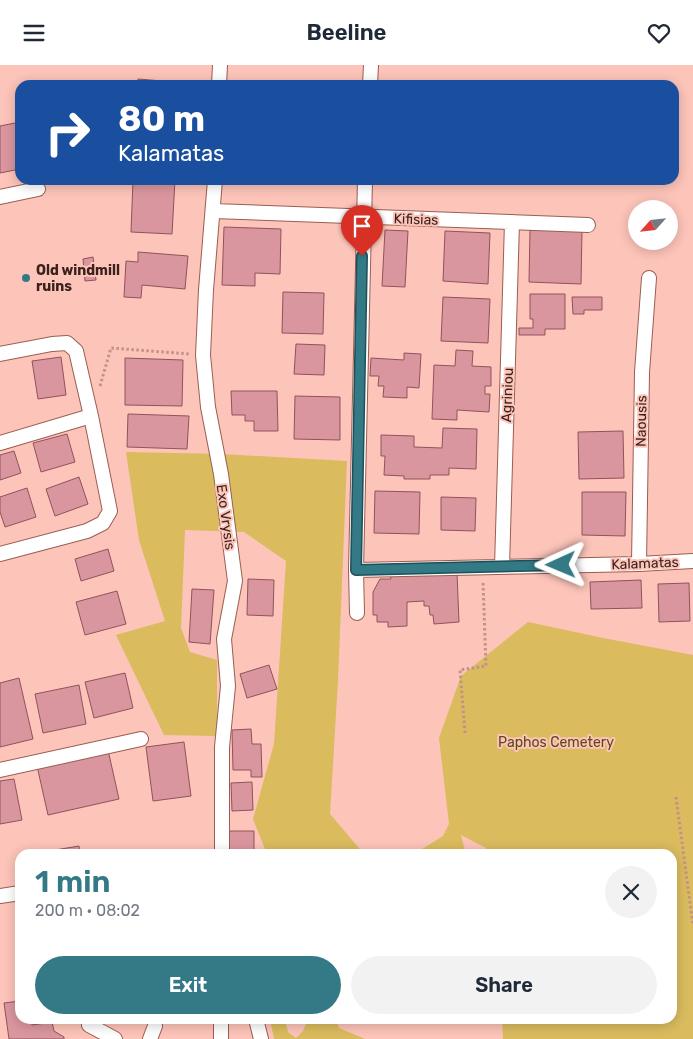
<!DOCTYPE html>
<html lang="en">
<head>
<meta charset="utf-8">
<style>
  body { margin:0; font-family:Rubik,sans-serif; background:#f2f2f3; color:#1f2937; height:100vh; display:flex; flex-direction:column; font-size:19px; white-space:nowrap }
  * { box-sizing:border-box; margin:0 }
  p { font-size:16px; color:#747a83 }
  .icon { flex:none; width:28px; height:28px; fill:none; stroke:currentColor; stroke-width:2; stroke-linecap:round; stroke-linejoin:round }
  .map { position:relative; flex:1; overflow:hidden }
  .drawer { position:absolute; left:15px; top:784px; width:662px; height:175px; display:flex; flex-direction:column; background:#fff; border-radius:15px; box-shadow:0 2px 12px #0003 }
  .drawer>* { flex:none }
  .guide { position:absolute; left:15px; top:15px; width:664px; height:105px; border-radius:15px; box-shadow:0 2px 12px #0003; background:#1a4fa0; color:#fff; overflow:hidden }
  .needle { width:32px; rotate:243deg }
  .fabs { position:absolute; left:628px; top:135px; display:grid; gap:10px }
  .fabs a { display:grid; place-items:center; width:50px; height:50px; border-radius:50%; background:#fff; box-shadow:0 2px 12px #0003; font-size:25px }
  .pin { position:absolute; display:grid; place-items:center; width:42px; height:42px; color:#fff; margin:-51px -21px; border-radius:50% 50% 50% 0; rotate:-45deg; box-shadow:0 0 5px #0007 }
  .pin .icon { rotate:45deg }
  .me { position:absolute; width:55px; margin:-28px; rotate:269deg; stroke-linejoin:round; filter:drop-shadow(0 0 4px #0008) }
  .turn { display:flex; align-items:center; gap:18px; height:105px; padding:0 20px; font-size:22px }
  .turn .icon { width:65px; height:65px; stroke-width:2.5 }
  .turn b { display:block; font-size:35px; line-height:42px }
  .round { display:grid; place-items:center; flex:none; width:52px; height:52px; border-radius:26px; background:#f2f2f3 }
  .summary { display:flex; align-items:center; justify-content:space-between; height:85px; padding:0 20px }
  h1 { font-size:30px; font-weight:600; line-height:38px; color:#337986 }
  .primary-button { display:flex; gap:10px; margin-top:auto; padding:10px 20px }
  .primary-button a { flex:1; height:58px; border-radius:30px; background:#337986; color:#fff; font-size:20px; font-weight:600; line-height:58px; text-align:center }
  .primary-button a+a { background:#f2f2f3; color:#1f2937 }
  header { display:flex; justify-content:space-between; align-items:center; height:65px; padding:0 20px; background:#fff; font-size:22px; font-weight:600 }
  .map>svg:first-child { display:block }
  .green { fill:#dabb5e }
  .building { fill:#da969e; stroke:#91525b }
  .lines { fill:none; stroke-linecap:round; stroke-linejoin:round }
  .street-casing { stroke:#9b5d52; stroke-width:16 }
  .path { stroke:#c29289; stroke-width:3; stroke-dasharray:2.5 2.5; stroke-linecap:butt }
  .street { stroke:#fff; stroke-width:14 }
  .route-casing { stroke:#214f57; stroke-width:12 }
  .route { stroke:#337986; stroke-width:9 }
  .poi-dot { fill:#337986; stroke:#fdc4b9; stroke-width:2 }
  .labels { text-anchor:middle; stroke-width:4; stroke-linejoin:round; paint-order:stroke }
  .street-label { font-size:14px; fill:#3b211c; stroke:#fdc4b9 }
  .poi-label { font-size:14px; font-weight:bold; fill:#3b211c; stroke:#fdc4b9; text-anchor:start }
  .park-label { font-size:14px; fill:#594a1a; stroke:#fdc4b9 }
</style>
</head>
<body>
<header><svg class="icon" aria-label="menu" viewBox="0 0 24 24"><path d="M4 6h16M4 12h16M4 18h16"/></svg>Beeline<svg class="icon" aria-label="heart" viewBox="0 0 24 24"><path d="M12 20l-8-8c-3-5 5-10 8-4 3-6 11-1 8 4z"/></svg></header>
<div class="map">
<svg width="693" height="974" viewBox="0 0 693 974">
  <rect width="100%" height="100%" fill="#fdc4b9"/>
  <!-- green -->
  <path class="green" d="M126,387L222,389L347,396L338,615L330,749L364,789H267L253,754L274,679L286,496L244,467L185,465L181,563L190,587L217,595V671L164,670L116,570L165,556L139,475Z
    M528,557L603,573L693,590V974H503L502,954H672V789H486V783L461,770L465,786L461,789H414L443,771L449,759L439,673L461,611Z
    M270,954H285L288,967L296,973L303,966L308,954H336L339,963L365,974H274Z"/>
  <!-- building -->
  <path class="building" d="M138,14L175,17V20H138Z
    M20,57V104L0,108V61Z
    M133,115H175L172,169L131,167Z
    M224,162L281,164L280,209L255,208V221L222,220Z
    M385,165L408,166L405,222L382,221Z
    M530,165L582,166L581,219L529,217Z
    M445,166L490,168L488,219L443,216Z
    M138,187L188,191L185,224L142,220L141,233L124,232L126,196L138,197Z
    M93,192L96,215L85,216L83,194Z
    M283,227L324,228L323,269L282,268Z
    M530,229H565V264H545V270H519V263H533V254H530Z
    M443,232L490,234L488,278L441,276Z
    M572,232H602V245H584V249H573Z
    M296,279L325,280L324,310L294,309Z
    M456,285L473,286L472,301L491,302V321H485V329H490L489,347L457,345V355L432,354L434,300L455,301Z
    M404,288L421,289L419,323L407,322V333L383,332L384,321H378L379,311H370L371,293L404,295Z
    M61,292L66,330L38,334L32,296Z
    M125,293L183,295L182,341L125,340Z
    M231,326H277L278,366H254V356H245V350H232Z
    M295,331L340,332V375L294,374Z
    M128,349L189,351L187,384L127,382Z
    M443,363L477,364L476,404L449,403V410H430V414H404V411L384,410L385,391H381V370L414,371V382L442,383Z
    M623,366L624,413L579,414L578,367Z
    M67,369L75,397L41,407L33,378Z
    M14,386L21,408L0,415V390Z
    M79,412L88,439L55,451L46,424Z
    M27,423L36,452L5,462L0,447V432Z
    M375,426L420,427L419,469L374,468Z
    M582,427H626L625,471L582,470Z
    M441,432L476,433L475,466L441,465Z
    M108,484L114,506L81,516L75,494Z
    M457,508L459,557L434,559L433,550H430L429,541H424V536L407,537V561L388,562V557H377V550H373V527L380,514H391L390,509Z
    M248,514L274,515L273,551L247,550Z
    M641,515L642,543L591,544L590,517Z
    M689,518L690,556L659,557L658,519Z
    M192,524L214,525L210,579L189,577Z
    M117,526L126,559L85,570L76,537Z
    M269,600L277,624L247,633L240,609Z
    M125,608L133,643L94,653L85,617Z
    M19,613L33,674L0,682V618Z
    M79,620L86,659L43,668L35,629Z
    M251,664L252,679H261L262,712H251V705H233L232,665Z
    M184,677L191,731L153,736L146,682Z
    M108,685L119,734L48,750L37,701Z
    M14,714L22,755L0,759V716Z
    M252,717L253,745L232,746L231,718Z
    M229,766H254V789H229Z
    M79,781L80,789H31Z
    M20,936V954H31L32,960L52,957L54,966L64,972V974H9L4,938Z"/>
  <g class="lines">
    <!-- street casing -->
    <g class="street-casing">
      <path id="street" d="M219,20L220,0
        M370,20L371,0
        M215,115L206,225L203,290L208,342L221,409L235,516L224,574L228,621L222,682V789
        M0,132L38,124
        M213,146L588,160
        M0,289L52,279L67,278L76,286L91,351L110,446L103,458L87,466L0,489
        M0,378L91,351
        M639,499L642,307L649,213
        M502,502L512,157
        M356,505L639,499L693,496
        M357,548L356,505L365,115
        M0,705L141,674
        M0,831L20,828
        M256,954L261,974
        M89,960L115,974
        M150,974L155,961
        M221,974V954"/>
    </g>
    <!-- path -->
    <path class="path" d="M100,321L111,283L190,289
      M465,668L460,605L486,601L483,516
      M676,732L693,860"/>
    <!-- street -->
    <use href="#street" class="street"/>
  </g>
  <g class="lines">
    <!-- route casing -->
    <g class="route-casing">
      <path id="route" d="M362,191L356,505L561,500"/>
    </g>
    <!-- route -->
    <use href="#route" class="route"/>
  </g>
  <!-- markers -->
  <circle class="poi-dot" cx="26" cy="213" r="5"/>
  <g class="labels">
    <!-- street labels -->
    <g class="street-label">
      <text transform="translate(416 154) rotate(2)" y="5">Kifisias</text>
      <text transform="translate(507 330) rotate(-88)" y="5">Agriniou</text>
      <text transform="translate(641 356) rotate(-89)" y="5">Naousis</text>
      <text transform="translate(226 452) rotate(82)" y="5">Exo Vrysis</text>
      <text transform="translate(645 498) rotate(-2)" y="5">Kalamatas</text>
    </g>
    <!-- poi labels -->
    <g class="poi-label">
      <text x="36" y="210">Old windmill<tspan x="36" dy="16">ruins</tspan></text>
    </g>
    <!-- park labels -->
    <g class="park-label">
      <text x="556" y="682">Paphos Cemetery</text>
    </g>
  </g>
</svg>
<div class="fabs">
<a><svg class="needle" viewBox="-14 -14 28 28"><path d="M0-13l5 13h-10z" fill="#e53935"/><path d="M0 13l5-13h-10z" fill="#747a83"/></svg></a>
</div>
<div class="pin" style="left:362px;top:191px;background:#d93025"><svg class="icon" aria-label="arrive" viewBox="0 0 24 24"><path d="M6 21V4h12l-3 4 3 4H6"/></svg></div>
<svg class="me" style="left:561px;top:500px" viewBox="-20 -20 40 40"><path d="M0-17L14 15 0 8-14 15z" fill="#337986" stroke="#fff" stroke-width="4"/></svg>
<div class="guide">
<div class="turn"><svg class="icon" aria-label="right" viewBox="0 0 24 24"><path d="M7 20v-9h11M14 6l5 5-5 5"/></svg><div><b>80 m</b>Kalamatas</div></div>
</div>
<section class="drawer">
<div class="summary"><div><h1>1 min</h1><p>200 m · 08:02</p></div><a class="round"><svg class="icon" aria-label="close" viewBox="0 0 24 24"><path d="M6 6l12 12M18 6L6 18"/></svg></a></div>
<div class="primary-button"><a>Exit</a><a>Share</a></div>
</section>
</div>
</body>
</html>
